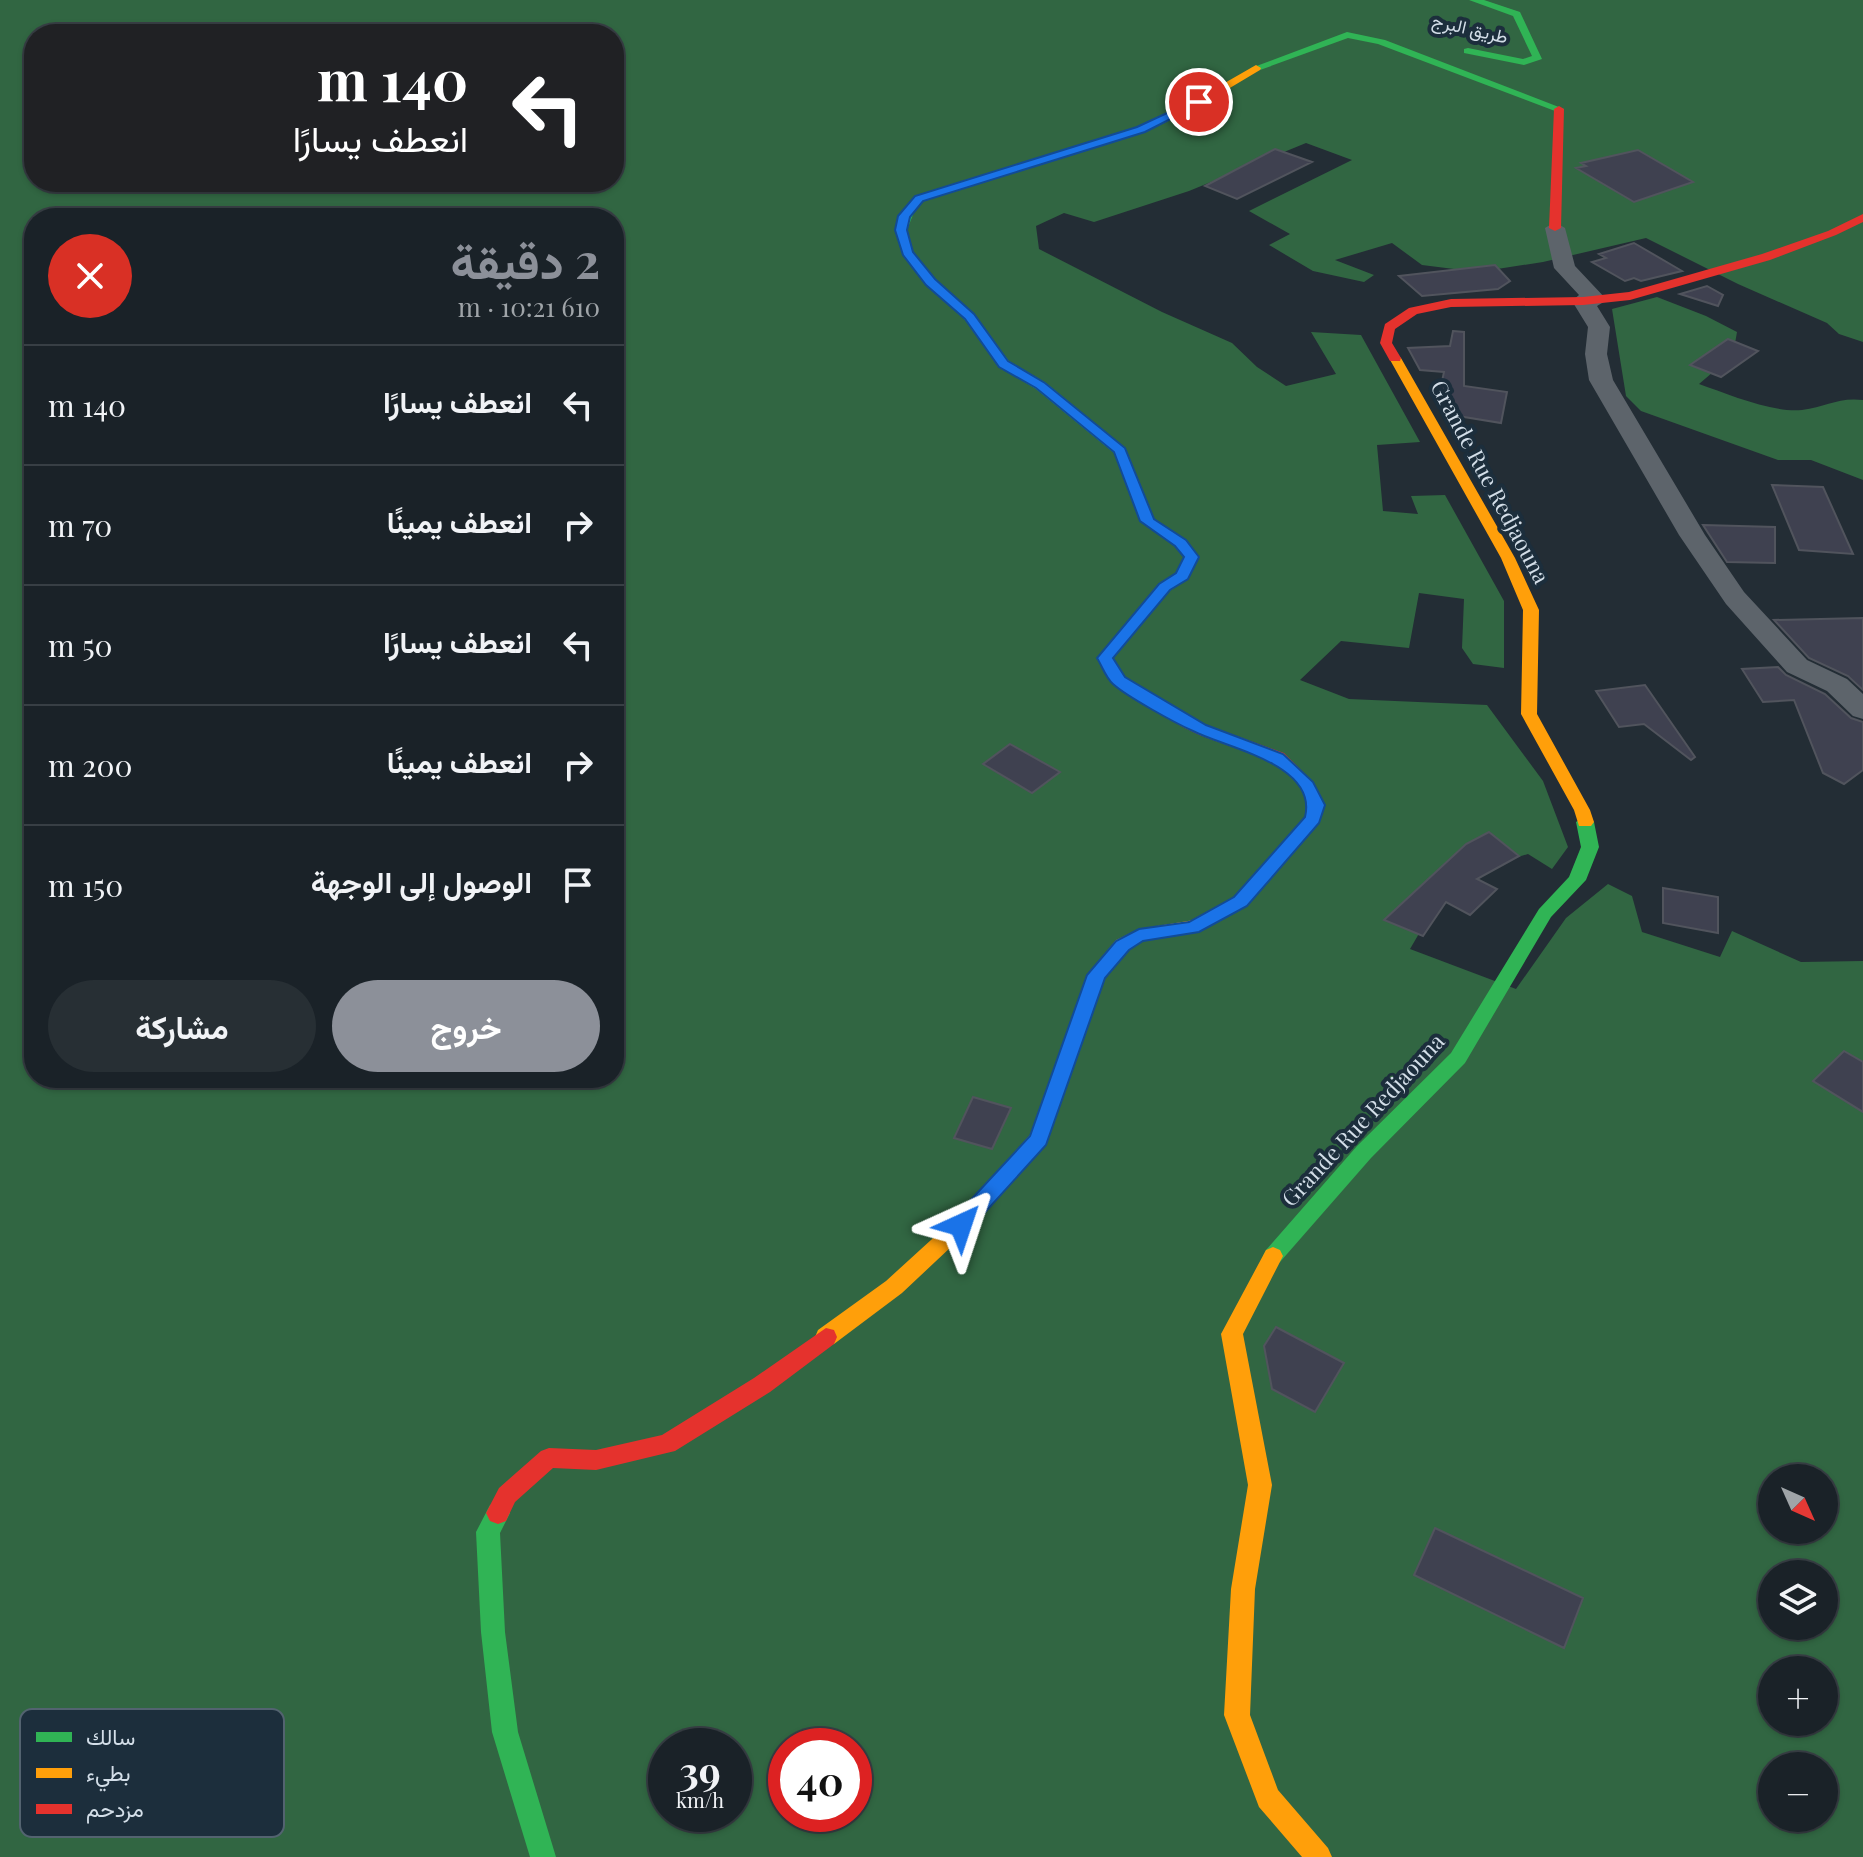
<!DOCTYPE html>
<html lang="ar">
<head>
<meta charset="utf-8">
<style>
  body { margin:0; font-family:"Playfair Display",Vazirmatn,serif; background:#272f34; color:#f1f3f6; direction:rtl; height:100vh; display:flex; flex-direction:column; font-size:30px; white-space:nowrap }
  * { box-sizing:border-box; margin:0 }
  p { font-size:26px; color:#9fa4a8 }
  .icon { flex:none; width:44px; height:44px; fill:none; stroke:currentColor; stroke-width:2; stroke-linecap:round; stroke-linejoin:round }
  .map { position:relative; flex:1; overflow:hidden; direction:ltr }
  .sheet { position:absolute; left:24px; top:208px; width:600px; height:880px; display:flex; flex-direction:column; background:#1a2228; border-radius:32px; box-shadow:0 2px 6px #0004,0 0 0 2px #383f45; direction:rtl }
  .sheet>* { flex:none }
  .banner { position:absolute; left:24px; top:24px; width:600px; height:168px; border-radius:32px; box-shadow:0 2px 6px #0004,0 0 0 2px #383f45; direction:rtl; background:#202124; color:#fff; overflow:hidden }
  .needle { width:52px; rotate:135deg }
  .controls { position:absolute; left:1758px; top:1464px; display:grid; gap:16px }
  .controls a { display:grid; place-items:center; width:80px; height:80px; border-radius:50%; background:#1a2228; box-shadow:0 2px 6px #0004,0 0 0 2px #383f45; font-size:40px }
  .speed { position:absolute; left:648px; top:1728px; display:flex; gap:16px; font-size:40px; font-weight:700; text-align:center }
  .speed>* { display:grid; place-content:center; width:104px; height:104px; border-radius:50%; background:#1a2228; box-shadow:0 2px 6px #0004,0 0 0 2px #383f45; line-height:1 }
  .speed small { font-size:20px; font-weight:400 }
  .speed .limit { border:12px solid #d22; background:#fff; color:#111 }
  .pin { position:absolute; display:grid; place-items:center; width:68px; height:68px; color:#fff; margin:-34px; border:4px solid #fff; border-radius:50%; box-shadow:0 2px 8px #0007 }
  .me { position:absolute; width:88px; margin:-44px; rotate:42deg; stroke-linejoin:round; filter:drop-shadow(0 0 6px #0008) }
  .turn { display:flex; align-items:center; gap:28px; height:168px; padding:0 24px; font-size:36px }
  .turn .icon { width:104px; height:104px; stroke-width:2.5 }
  .turn b { display:block; font-size:56px; line-height:68px }
  .round { display:grid; place-items:center; flex:none; width:84px; height:84px; border-radius:42px; background:#272f34 }
  .overview { display:flex; align-items:center; justify-content:space-between; height:136px; padding:0 24px }
  h1 { font-size:48px; font-weight:700; line-height:60px; color:#8c9099 }
  .cta { display:flex; gap:16px; margin-top:auto; padding:16px 24px }
  .cta a { flex:1; height:92px; border-radius:48px; background:#8c9099; color:#fff; font-size:32px; font-weight:700; line-height:92px; text-align:center }
  .cta a+a { background:#272f34; color:#f1f3f6 }
  ul { padding:0; list-style:none }
  li { display:flex; align-items:center; gap:24px; height:120px; padding:0 24px; border-top:2px solid #383f45 }
  li div { flex:1 }
  li b { display:block; font-size:30px }
  li em { font-style:normal }
  .map>svg:first-child { display:block }
  .forest { fill:#316642; fill-rule:evenodd }
  .building { fill:#3f4150; stroke:#51545d; stroke-width:2 }
  .lines { fill:none; stroke-linecap:round; stroke-linejoin:round }
  .street { fill:#5d646b; fill-rule:evenodd }
  .fast { fill:#30b455; fill-rule:evenodd }
  .slow { fill:#ff9f0a; fill-rule:evenodd }
  .jam { fill:#e5322d; fill-rule:evenodd }
  .route { fill:#1a73e8; stroke:#114b97; stroke-width:2 }
  .labels { text-anchor:middle; stroke-width:8; stroke-linejoin:round; paint-order:stroke }
  .far-street-label { font-size:18px; fill:#d3dee8; stroke:#1c2e3c }
  .street-label { font-size:22px; fill:#d3dee8; stroke:#1c2e3c }
  .key { fill:#1c2e3c; stroke:#536370; stroke-width:2 }
  .key-label { font-size:22px; fill:#d3dee8 }
</style>
</head>
<body>
<div class="map">
<svg width="1863" height="1857" viewBox="0 0 1863 1857">
  <rect width="100%" height="100%" fill="#232d35"/>
  <!-- forest -->
  <path class="forest" d="M0,0H1863V342L1839,334L1827,323L1738,284L1646,238L1543,262L1478,272L1422,265L1392,243L1335,260L1374,275L1364,282L1313,271L1269,245L1290,234L1249,211L1352,160L1306,143L1189,191L1094,222L1064,213L1036,226L1039,249L1162,312L1232,343L1257,367L1286,386L1336,374L1311,332L1361,335L1420,442L1377,445L1383,511L1418,514L1411,496L1445,495L1504,601V668L1473,664L1462,648L1464,599L1419,593L1409,648L1341,641L1300,680L1349,699L1487,705L1543,781L1568,847L1552,869L1528,854L1452,877L1410,949L1516,989L1566,918L1608,884L1632,896L1642,932L1720,957L1732,931L1801,962L1863,961V1857H0ZM34,34H614V182H34ZM34,218H614V1078H34ZM1772,1478H1824V1530H1772ZM1772,1574H1824V1626H1772ZM1772,1670H1824V1722H1772ZM666,1746H734V1814H666ZM786,1746H854V1814H786ZM1772,1766H1824V1818H1772Z
    M1657,297L1706,316L1737,332L1733,355L1699,384C1728,394 1772,413 1802,410C1826,407 1838,397 1863,400V480L1811,460H1778L1641,411L1626,396L1612,309Z"/>
  <!-- building -->
  <path class="building" d="M1275,149L1312,162L1237,199L1205,186Z
    M1638,150L1693,182L1634,202L1576,168L1586,166L1581,163Z
    M1634,243L1682,271L1641,281L1634,278L1625,281L1592,262L1606,258L1599,254Z
    M1495,265L1510,281L1498,289L1422,296L1399,276Z
    M1707,286L1723,295L1718,306L1680,294Z
    M1453,331L1464,332V386L1507,392L1501,423L1446,414L1438,400L1444,372L1420,370L1408,348L1450,346Z
    M1728,339L1758,351L1721,377L1690,365Z
    M1772,485L1823,487L1853,554L1799,550Z
    M1703,525L1775,527V563L1727,562Z
    M1863,618V690L1848,676L1809,658L1774,620Z
    M1778,667L1786,675L1825,694L1851,718L1863,722V770L1844,784L1823,773L1794,700L1763,702L1742,669Z
    M1645,685L1695,757L1691,760L1644,724L1619,727L1596,691Z
    M1010,744L1060,772L1032,793L983,764Z
    M1489,832L1519,856L1477,879L1497,889L1470,915L1446,902L1423,936L1384,920L1466,844Z
    M1663,888L1718,897V933L1663,923Z
    M1844,1051L1863,1062V1112L1813,1081Z
    M973,1097L1011,1108L992,1149L954,1138Z
    M1276,1327L1344,1363L1315,1412L1272,1389L1264,1346Z
    M1435,1528L1583,1598L1564,1648L1414,1575Z"/>
  <g class="lines">
    <!-- street -->
    <path class="street" d="M1555,222L1565,228L1575,266L1607,300L1597,306L1610,327L1607,354L1613,380L1705,535L1744,592L1807,660L1847,679L1863,694V719L1853,716L1827,691L1787,672L1726,604L1679,535L1589,380L1585,354L1588,327L1572,301L1579,295L1554,268L1545,228Z"/>
    <!-- fast -->
    <path class="fast" d="M1469,0H1484L1520,12L1542,59L1524,65L1464,53V49L1468,48L1523,59L1532,56L1513,16Z
      M1347,32L1385,40L1564,109L1555,111L1378,44L1348,38L1260,70L1251,68Z
      M904,210L914,212L907,230L913,252L935,279L973,314L1009,361L1046,383L1125,448L1153,519L1185,540L1198,557C1190,575 1179,589 1160,595L1153,591L1176,573L1184,557L1175,546L1140,521L1114,453L1036,389L999,367L965,320L927,285L903,256L895,230Z
      M1585,816L1594,822L1599,847L1586,880L1551,917L1465,1063L1371,1158L1280,1262L1273,1265L1266,1262L1263,1256L1266,1250L1357,1146L1451,1053L1539,909L1569,877L1581,847L1576,822Z
      M498,1502L506,1505L510,1513L500,1533L505,1632L518,1732L556,1857H530L492,1732L481,1632L476,1532L490,1505Z"/>
    <!-- slow -->
    <path class="slow" d="M1256,65L1261,68L1260,70L1203,104L1145,132L923,201L912,214L902,212L915,197L1137,128L1195,100Z
      M1395,354L1401,358L1515,558L1539,610L1537,714L1590,810L1594,822L1591,826H1579L1574,810L1521,714L1523,610L1501,558L1389,358Z
      M1194,920L1200,922L1203,926L1200,930L1143,941L1128,950L1104,978L1046,1145L968,1231L902,1293L834,1344L826,1346L818,1344L815,1337L818,1330L886,1281L954,1219L1030,1135L1087,975L1116,940L1139,929Z
      M1273,1247L1280,1250L1283,1256L1243,1334L1272,1485L1255,1589L1250,1715L1278,1790L1328,1848L1332,1857H1302L1259,1807L1224,1715L1231,1589L1248,1485L1221,1334L1266,1250Z"/>
    <!-- jam -->
    <path class="jam" d="M1559,106L1564,109L1561,228L1555,231L1549,228L1554,109Z
      M1863,214V222L1836,235L1770,260L1630,300L1583,305L1451,307L1417,314L1395,329L1392,343L1401,358L1400,361H1390L1380,343L1385,324L1409,308L1451,299L1583,297L1629,292L1762,254L1828,231Z
      M1160,587L1167,591L1113,658L1125,678L1206,725L1284,753L1313,782L1324,805L1319,823L1246,905L1194,932L1188,930L1185,926L1188,922L1234,897L1305,817C1317,763 1227,749 1193,732C1177,724 1125,696 1113,684C1107,678 1102,666 1097,658L1155,588Z
      M826,1328L834,1330L837,1337L834,1344L770,1392L675,1451L596,1470L553,1468L515,1502L506,1521L498,1524L490,1521L486,1513L499,1488L541,1451L549,1448L596,1450L662,1435L754,1378Z"/>
  </g>
  <!-- route -->
  <path class="route" d="M1195,100L1204,102L1145,132L923,201L910,217L907,230L913,252L935,279L974,314L1008,361L1045,383L1125,448L1154,519L1186,540L1199,557L1188,579L1170,590L1113,658L1125,677L1206,725L1283,754L1313,782L1325,805L1319,823L1247,906L1199,932L1143,941L1129,950L1105,978L1046,1145L968,1231L961,1233L953,1231L950,1225L953,1219L1030,1136L1087,975L1116,941L1139,929L1189,922L1234,897L1305,817C1318,764 1226,748 1193,731C1175,723 1126,696 1113,684C1106,678 1102,666 1097,658L1159,584L1176,573L1184,557L1175,546L1140,521L1114,452L1036,388L999,367L965,319L926,285L903,255L895,230L898,216L915,196L1137,127Z"/>
  <g class="labels">
    <!-- far-street labels -->
    <g class="far-street-label">
      <text transform="translate(1470 29) rotate(13)" y="6">طريق البرج</text>
    </g>
    <!-- street labels -->
    <g class="street-label">
      <text transform="translate(1490 482) rotate(62)" y="8">Grande Rue Redjaouna</text>
      <text transform="translate(1363 1120) rotate(-47)" y="8">Grande Rue Redjaouna</text>
    </g>
  </g>
  <!-- legend -->
  <rect x="20" y="1709" width="264" height="128" rx="12" class="key"/>
  <rect x="36" y="1732" width="36" height="10" fill="#30b455"/>
  <rect x="36" y="1768" width="36" height="10" fill="#ff9f0a"/>
  <rect x="36" y="1804" width="36" height="10" fill="#e5322d"/>
  <g class="key-label">
    <text x="86" y="1745">سالك</text>
    <text x="86" y="1781">بطيء</text>
    <text x="86" y="1817">مزدحم</text>
  </g>
</svg>
<div class="controls">
<a><svg class="needle" viewBox="-14 -14 28 28"><path d="M0-13l5 13h-10z" fill="#e53935"/><path d="M0 13l5-13h-10z" fill="#9fa4a8"/></svg></a>
<a><svg class="icon" aria-label="layers" viewBox="0 0 24 24"><path d="M12 4l9 5-9 5-9-5zM3 14l9 5 9-5"/></svg></a>
<a>+</a>
<a>−</a>
</div>
<div class="speed"><div>39<small>km/h</small></div><div class="limit">40</div></div>
<div class="pin" style="left:1199px;top:102px;background:#d93025"><svg class="icon" aria-label="arrive" viewBox="0 0 24 24"><path d="M6 21V4h12l-3 4 3 4H6"/></svg></div>
<svg class="me" style="left:961px;top:1225px" viewBox="-20 -20 40 40"><path d="M0-17L14 15 0 8-14 15z" fill="#1a73e8" stroke="#fff" stroke-width="4"/></svg>
<div class="banner">
<div class="turn"><svg class="icon" aria-label="left" viewBox="0 0 24 24"><path d="M17 20v-9H6M10 6l-5 5 5 5"/></svg><div><b>140 m</b>انعطف يسارًا</div></div>
</div>
<section class="sheet">
<div class="overview"><div><h1>2 دقيقة</h1><p>610 m · 10:21</p></div><a class="round" style="background:#d93025;color:#fff"><svg class="icon" aria-label="close" viewBox="0 0 24 24"><path d="M6 6l12 12M18 6L6 18"/></svg></a></div>
<ul>
<li><svg class="icon" aria-label="left" viewBox="0 0 24 24"><path d="M17 20v-9H6M10 6l-5 5 5 5"/></svg><div><b>انعطف يسارًا</b></div><em>140 m</em></li>
<li><svg class="icon" aria-label="right" viewBox="0 0 24 24"><path d="M7 20v-9h11M14 6l5 5-5 5"/></svg><div><b>انعطف يمينًا</b></div><em>70 m</em></li>
<li><svg class="icon" aria-label="left" viewBox="0 0 24 24"><path d="M17 20v-9H6M10 6l-5 5 5 5"/></svg><div><b>انعطف يسارًا</b></div><em>50 m</em></li>
<li><svg class="icon" aria-label="right" viewBox="0 0 24 24"><path d="M7 20v-9h11M14 6l5 5-5 5"/></svg><div><b>انعطف يمينًا</b></div><em>200 m</em></li>
<li><svg class="icon" aria-label="arrive" viewBox="0 0 24 24"><path d="M6 21V4h12l-3 4 3 4H6"/></svg><div><b>الوصول إلى الوجهة</b></div><em>150 m</em></li>
</ul>
<div class="cta"><a>خروج</a><a>مشاركة</a></div>
</section>
</div>
</body>
</html>
